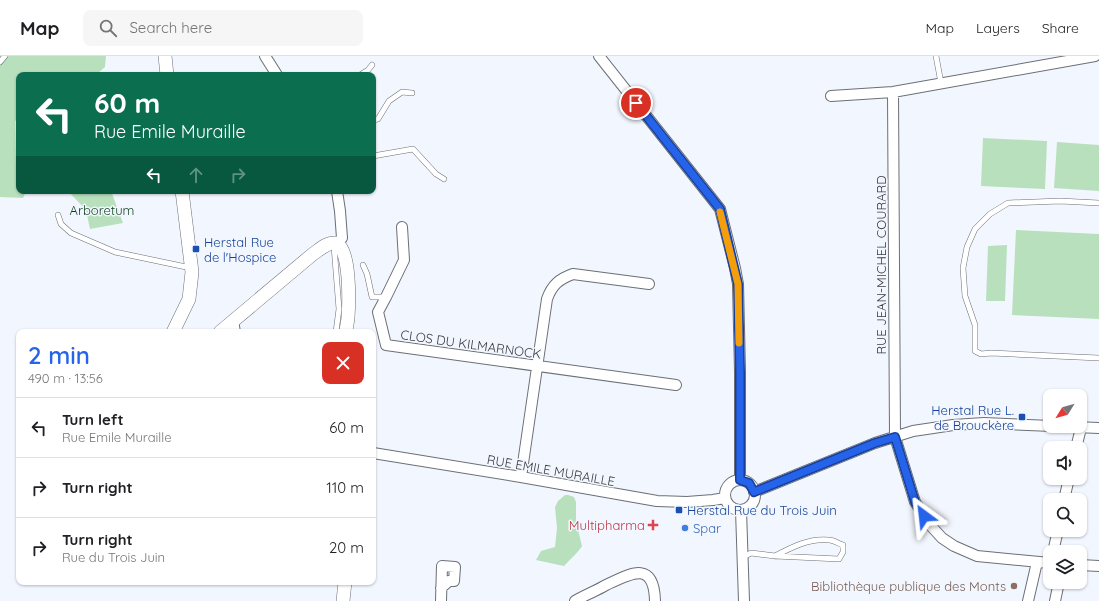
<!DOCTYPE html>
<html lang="en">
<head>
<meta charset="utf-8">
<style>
  body { margin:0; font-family:Quicksand,sans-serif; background:#f6f6f6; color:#202124; height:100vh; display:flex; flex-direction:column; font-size:15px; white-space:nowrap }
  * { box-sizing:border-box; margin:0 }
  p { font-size:13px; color:#757577 }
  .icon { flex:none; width:22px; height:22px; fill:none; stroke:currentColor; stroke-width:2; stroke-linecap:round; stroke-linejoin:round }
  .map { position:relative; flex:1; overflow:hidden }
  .panel { position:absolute; left:16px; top:273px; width:360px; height:256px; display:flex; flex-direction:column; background:#fff; border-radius:8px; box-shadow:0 1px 3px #0004 }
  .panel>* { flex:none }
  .hud { position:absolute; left:16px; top:16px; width:360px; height:122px; border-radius:8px; box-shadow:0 1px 3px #0004; background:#0b6e4f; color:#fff; overflow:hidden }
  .needle { width:26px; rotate:233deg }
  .controls { position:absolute; left:1043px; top:333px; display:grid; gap:8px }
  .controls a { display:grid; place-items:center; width:44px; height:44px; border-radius:8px; background:#fff; box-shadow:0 1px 3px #0004; font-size:20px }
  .pin { position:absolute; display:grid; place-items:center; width:34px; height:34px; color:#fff; margin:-17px; border:2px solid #fff; border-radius:50%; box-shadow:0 1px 4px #0007 }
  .me { position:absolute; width:44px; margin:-22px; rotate:330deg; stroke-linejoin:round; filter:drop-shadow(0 0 3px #0008) }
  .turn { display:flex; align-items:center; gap:14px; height:84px; padding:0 12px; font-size:18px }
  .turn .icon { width:52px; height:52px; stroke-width:2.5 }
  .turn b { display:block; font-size:28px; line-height:34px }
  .lanes { display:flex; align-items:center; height:38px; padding:0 12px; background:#0003; justify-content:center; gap:20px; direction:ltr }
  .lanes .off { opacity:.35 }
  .round { display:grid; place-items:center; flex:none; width:42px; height:42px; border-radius:8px; background:#f6f6f6 }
  .head { display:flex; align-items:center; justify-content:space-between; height:68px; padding:0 12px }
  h1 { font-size:24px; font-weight:600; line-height:30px; color:#2563eb }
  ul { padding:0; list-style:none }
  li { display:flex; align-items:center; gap:12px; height:60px; padding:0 12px; border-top:1px solid #e0e0e0 }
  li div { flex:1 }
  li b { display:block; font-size:15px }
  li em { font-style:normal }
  header { display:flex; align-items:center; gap:24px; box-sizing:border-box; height:56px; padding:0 20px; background:#fff; border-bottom:1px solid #e0e0e0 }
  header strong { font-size:19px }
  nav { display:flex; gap:22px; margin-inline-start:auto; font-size:14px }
  .search { width:280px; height:36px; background:#f6f6f6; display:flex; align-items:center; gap:10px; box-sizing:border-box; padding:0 14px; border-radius:8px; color:#757577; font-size:15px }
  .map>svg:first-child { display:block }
  .green { fill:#b8e0bd }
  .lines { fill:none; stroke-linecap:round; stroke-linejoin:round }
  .service-casing { stroke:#6b6f76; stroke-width:6 }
  .minor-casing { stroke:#6b6f76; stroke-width:12 }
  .tertiary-casing { stroke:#6b6f76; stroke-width:14 }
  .service { stroke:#fff; stroke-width:5 }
  .minor { stroke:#fff; stroke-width:10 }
  .tertiary { stroke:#fff; stroke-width:13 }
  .route-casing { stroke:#184099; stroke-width:10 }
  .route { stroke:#2563eb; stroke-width:7 }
  .slow { stroke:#f59e0b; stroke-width:7 }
  .transit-dot { fill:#1a4fb4; stroke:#f2f6fe; stroke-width:1.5 }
  .health-dot { fill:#e0444e; stroke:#f2f6fe; stroke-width:1.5 }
  .shop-dot { fill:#3f7fe0; stroke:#f2f6fe; stroke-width:1.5 }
  .education-dot { fill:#8d6e63; stroke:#f2f6fe; stroke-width:1.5 }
  .labels { text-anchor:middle; stroke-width:3; stroke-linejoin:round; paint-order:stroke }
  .park-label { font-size:13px; fill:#0e3f1b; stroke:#f2f6fe }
  .transit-label { font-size:13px; fill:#164399; stroke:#f2f6fe; text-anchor:start }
  .street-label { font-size:13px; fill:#3b3c40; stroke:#f2f6fe }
  .health-label { font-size:13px; fill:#be3a42; stroke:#f2f6fe; text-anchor:end }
  .shop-label { font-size:13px; fill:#366cbe; stroke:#f2f6fe; text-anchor:start }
  .education-label { font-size:13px; fill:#785e54; stroke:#f2f6fe; text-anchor:end }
</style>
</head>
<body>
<header>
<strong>Map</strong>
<div class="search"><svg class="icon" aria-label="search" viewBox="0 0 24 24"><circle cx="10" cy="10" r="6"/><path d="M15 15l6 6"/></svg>Search here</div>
<nav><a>Map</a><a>Layers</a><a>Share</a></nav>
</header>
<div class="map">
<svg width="1099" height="545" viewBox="0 0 1099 545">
  <rect width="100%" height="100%" fill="#f2f6fe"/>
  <!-- green -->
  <path class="green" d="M0,0H106L105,11L98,17L99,19H19V62L15,65L16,111L19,115V135H26L23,142L0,141Z
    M983,82L1047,85L1045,133L981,130Z
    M1057,86L1099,89V135L1054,132Z
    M68,135H111L123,167L90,173L86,154Z
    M1016,174L1099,178V263L1012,259Z
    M1007,189L1005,245H986L988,190Z
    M565,439H568L574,441L576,446V466L582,490C578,497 570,503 564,510L536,504L541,495L555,491L557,472L555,451L558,445Z"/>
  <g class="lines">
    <!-- service casing -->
    <g class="service-casing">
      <path id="service" d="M936,0L941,27
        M0,6L5,0
        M360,19L368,14L372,9
        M373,64L378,63L389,45L402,36L412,37
        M373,100L413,93L436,118L444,123
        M1099,147L1060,145L1008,147L990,158L975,173L967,191L963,212L965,240L975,269V295L981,298L991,297L1099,302
        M58,159L61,168L71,177L115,196L191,212
        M334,190L339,253L336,276
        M363,209L367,218L372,241H385
        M743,501L751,497L775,500L839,503L843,496V489C839,488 834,484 829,484C809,482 792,491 775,500"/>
    </g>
    <!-- minor casing -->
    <g class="minor-casing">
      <path id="minor" d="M265,0L277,19
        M599,0L720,153L735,212L738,228L740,316V424
        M893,36L895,381L915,446L931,470L942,482L954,490L977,500L1050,507
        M831,40L893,36L1095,0
        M337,135L340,155L342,182
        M402,171L404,204L386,241L378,256L386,289L676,329
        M233,265L235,276
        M1076,392L1081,372
        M373,397L521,421L657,445L687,446L713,444L725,442
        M521,421L547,243C552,229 559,223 573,218L649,228
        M725 439a15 15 0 1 1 30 0a15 15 0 1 1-30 0Z
        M754,436L875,387L913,375L953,369L984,367L1099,372
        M1064,444L1069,422
        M741,454L744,545
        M1053,496L1058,474
        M1080,509L1099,510
        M441,545L442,510L455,511L454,525H449L441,532
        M575,545C585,539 596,535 606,529C631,517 654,504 655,545
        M1028,545L1037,506
        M1055,545L1059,526"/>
    </g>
    <!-- tertiary casing -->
    <g class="tertiary-casing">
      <path id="tertiary" d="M165,0L167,19
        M173,276L189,243L192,216L182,135
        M220,276L313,198C319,194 327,186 335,187C351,190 349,248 348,261C348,266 346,271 346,276
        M343,545L345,526"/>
    </g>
    <!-- service -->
    <use href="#service" class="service"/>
    <!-- minor -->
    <use href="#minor" class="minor"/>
    <!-- tertiary -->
    <use href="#tertiary" class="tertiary"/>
  </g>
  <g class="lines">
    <!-- route casing -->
    <g class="route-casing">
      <path id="route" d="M636,47L720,153L738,228L740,316V424L749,427L754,436L875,387L895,381L915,446L924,460"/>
    </g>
    <!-- route -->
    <use href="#route" class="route"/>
    <!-- slow -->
    <path class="slow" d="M720,156L738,228L739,287"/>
  </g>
  <!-- markers -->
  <g class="transit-dot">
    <rect x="192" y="189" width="8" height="8" rx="2"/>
    <rect x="1018" y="357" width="8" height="8" rx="2"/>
    <rect x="675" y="450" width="8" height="8" rx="2"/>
  </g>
  <path class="health-dot" d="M651 463h4v4h4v4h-4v4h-4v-4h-4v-4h4z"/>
  <circle class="shop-dot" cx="685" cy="472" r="4"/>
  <circle class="education-dot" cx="1014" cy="530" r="4"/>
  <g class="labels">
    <!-- park labels -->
    <g class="park-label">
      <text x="102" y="159">Arboretum</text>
    </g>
    <!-- transit labels -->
    <g class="transit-label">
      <text x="204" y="191">Herstal Rue<tspan x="204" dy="15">de l'Hospice</tspan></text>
      <text x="1014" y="359" text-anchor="end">Herstal Rue L.<tspan x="1014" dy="15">de Brouckère</tspan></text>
      <text x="687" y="459">Herstal Rue du Trois Juin</text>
    </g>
    <!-- street labels -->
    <g class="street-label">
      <text transform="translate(881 209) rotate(-90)" y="5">RUE JEAN-MICHEL COURARD</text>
      <text transform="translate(471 288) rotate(8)" y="5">CLOS DU KILMARNOCK</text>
      <text transform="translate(551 414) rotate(10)" y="5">RUE EMILE MURAILLE</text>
    </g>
    <!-- health labels -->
    <g class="health-label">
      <text x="645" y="474">Multipharma</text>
    </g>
    <!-- shop labels -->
    <g class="shop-label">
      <text x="693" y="477">Spar</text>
    </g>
    <!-- education labels -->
    <g class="education-label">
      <text x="1006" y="535">Bibliothèque publique des Monts</text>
    </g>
  </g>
</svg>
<div class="controls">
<a><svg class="needle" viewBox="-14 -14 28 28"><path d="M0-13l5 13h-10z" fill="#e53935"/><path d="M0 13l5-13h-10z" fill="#757577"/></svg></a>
<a><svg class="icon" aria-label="sound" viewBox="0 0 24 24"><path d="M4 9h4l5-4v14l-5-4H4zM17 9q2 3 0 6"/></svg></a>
<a><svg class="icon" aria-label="search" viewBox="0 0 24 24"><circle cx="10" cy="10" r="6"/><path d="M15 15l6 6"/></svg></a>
<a><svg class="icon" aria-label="layers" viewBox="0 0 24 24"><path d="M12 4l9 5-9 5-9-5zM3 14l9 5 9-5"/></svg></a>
</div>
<div class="pin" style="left:636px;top:47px;background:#d93025"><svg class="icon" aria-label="arrive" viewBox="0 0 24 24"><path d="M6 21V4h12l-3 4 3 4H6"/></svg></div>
<svg class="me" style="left:924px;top:460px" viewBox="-20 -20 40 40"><path d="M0-17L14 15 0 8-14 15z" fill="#2563eb" stroke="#fff" stroke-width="4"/></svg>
<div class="hud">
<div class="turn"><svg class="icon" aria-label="left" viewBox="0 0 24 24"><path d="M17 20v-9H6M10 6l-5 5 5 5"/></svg><div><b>60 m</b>Rue Emile Muraille</div></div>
<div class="lanes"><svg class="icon" aria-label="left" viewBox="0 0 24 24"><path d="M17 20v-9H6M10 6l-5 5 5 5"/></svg><svg class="icon off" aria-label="ahead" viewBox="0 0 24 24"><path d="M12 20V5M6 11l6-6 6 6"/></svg><svg class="icon off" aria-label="right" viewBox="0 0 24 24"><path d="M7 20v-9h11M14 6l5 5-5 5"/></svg></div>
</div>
<section class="panel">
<div class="head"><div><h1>2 min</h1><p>490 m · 13:56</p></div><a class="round" style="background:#d93025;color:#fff"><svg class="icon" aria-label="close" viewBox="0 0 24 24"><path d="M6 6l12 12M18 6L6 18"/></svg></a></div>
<ul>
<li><svg class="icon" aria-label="left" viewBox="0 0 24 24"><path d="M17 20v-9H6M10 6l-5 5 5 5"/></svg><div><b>Turn left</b><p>Rue Emile Muraille</p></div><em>60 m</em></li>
<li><svg class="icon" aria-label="right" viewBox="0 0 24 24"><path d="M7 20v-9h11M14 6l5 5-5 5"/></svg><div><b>Turn right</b></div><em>110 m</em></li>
<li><svg class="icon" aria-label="right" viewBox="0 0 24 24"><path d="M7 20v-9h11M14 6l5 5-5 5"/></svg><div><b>Turn right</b><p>Rue du Trois Juin</p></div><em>20 m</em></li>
</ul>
</section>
</div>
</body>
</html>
